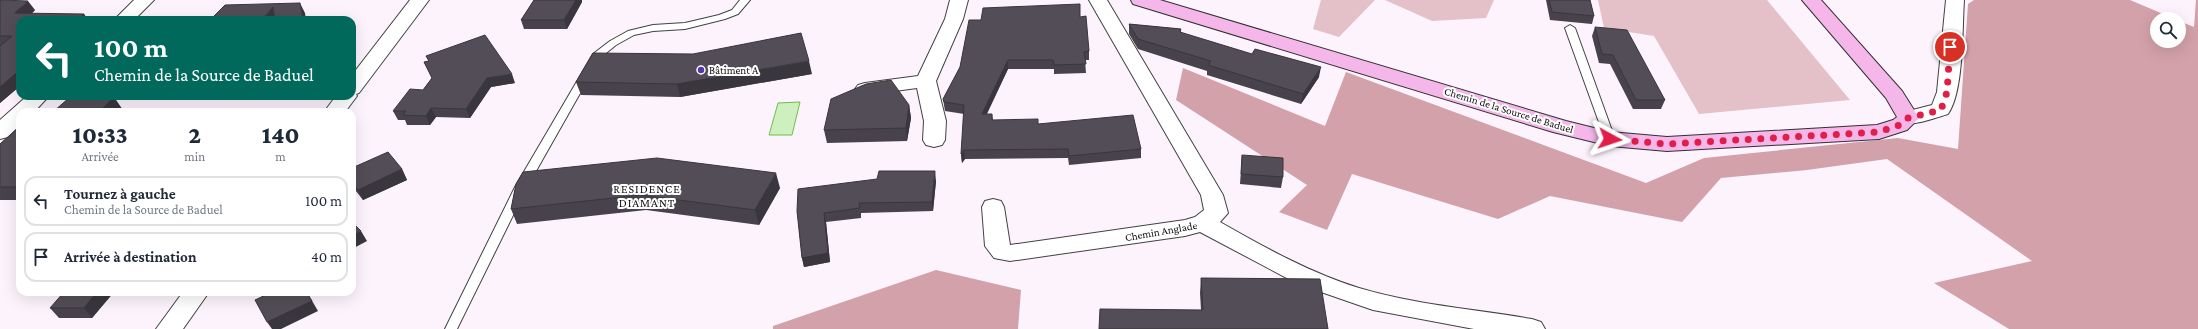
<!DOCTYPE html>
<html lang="fr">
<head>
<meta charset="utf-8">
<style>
  body { margin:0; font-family:"Crimson Pro",serif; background:#f6f6f7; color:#1f2937; height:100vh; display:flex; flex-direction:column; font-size:15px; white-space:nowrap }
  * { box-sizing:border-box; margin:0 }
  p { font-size:13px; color:#747a83 }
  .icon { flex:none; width:22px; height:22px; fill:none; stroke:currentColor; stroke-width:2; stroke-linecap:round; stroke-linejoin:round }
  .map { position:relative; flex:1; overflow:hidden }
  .drawer { position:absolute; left:16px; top:108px; width:340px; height:188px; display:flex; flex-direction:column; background:#fff; border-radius:12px; box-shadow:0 4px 16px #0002 }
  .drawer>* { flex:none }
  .guide { position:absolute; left:16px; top:16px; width:340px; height:84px; border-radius:12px; box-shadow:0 4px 16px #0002; background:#00695c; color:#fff; overflow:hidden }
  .tools { position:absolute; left:2150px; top:12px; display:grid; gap:8px }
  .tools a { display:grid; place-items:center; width:36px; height:36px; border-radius:50%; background:#fff; box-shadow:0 4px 16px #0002; font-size:20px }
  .pin { position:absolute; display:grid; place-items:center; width:34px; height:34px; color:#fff; margin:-17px; border:2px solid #fff; border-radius:50%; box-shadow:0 1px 4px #0007 }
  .me { position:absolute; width:44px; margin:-22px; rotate:95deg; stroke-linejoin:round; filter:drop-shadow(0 0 3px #0008) }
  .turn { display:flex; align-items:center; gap:14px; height:84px; padding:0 12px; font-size:18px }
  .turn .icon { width:52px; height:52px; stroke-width:2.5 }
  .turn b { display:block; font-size:28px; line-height:34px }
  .eta { display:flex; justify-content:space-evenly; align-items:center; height:68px; text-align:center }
  .eta b { font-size:24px; font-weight:800; line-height:28px }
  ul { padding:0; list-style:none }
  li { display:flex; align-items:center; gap:12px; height:50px; margin:0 8px 6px; padding:0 4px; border:2px solid #e0e1e3; border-radius:12px }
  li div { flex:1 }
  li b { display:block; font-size:15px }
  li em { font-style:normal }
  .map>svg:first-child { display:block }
  .green { fill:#e4c0c8 }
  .forest { fill:#d3a1a9 }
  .water { fill:#ceefbe; stroke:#70bd4e }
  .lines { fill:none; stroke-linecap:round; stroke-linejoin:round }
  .lane-casing { stroke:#424242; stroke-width:2 }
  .street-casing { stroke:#424242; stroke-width:2 }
  .secondary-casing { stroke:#313131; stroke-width:2 }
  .lane { fill:#fff; fill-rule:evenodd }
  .street { fill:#fff; fill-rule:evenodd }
  .secondary { fill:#f5b6ea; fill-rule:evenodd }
  .wall { fill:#47424b }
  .shaded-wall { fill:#3a363d }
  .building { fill:#534d57; stroke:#3a363d }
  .route { stroke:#e11d48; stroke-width:7; stroke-dasharray:0 12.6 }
  .poi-dot { fill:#5538ae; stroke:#fff; stroke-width:1.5 }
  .labels { text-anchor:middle; stroke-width:4; stroke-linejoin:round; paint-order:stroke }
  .poi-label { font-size:11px; fill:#0f0f0f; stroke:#fff; text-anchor:start }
  .street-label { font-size:11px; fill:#0f0f0f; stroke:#fff }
  .neighbourhood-label { font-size:12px; letter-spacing:1px; fill:#0f0f0f; stroke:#fff }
</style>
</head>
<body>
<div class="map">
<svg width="2198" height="329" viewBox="0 0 2198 329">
  <rect width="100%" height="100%" fill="#fdf3fc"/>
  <!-- green -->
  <path class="green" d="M1321,0H1375L1339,37L1313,29Z
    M1385,0H1494L1486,18L1432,21Z
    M1598,0H1767L1850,100L1699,114L1654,36L1604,28Z"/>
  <!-- forest -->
  <path class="forest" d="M1974,0H2130L2175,19H2157V41H2179V21L2194,27L2196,0H2198V329H2009L1934,283L2032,261L1887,159L1807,170L1721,178L1682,222L1550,196L1498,219L1352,174L1327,230L1279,212L1307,185L1176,100L1183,68L1325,126L1346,72L1646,183L1704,158L1898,138L1958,149L1968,4Z
    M936,270L1021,290L1018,329H773V326Z"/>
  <!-- water -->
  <path class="water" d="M800,102L792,135H769L778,103Z"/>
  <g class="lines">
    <!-- lane casing -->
    <g class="lane-casing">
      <path id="lane" d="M740,0H750L738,14L725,19L685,29L653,31L634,35L616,45L600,58L527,187L457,329H445L515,187L593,54L610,41L628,31L653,25L685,23L719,15L732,10Z
        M1570,25L1575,28L1615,139L1614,141L1610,142L1605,139L1565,28Z"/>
    </g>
    <!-- street casing -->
    <g class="street-casing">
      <path id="street" d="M134,0H154L134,20H114Z
        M410,0H429L359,93L356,94L357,96L345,112H324L336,96H352V75Z
        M950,0H968L963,19L936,81L946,121L945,140L942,145L934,147L926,145L923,140L924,121L917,88L865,95L858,93L855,89L858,85L865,83L918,76L945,19Z
        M1089,0H1107L1223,195L1228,213L1220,222C1264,247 1310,273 1359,288C1415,305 1475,309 1532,319L1541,322L1545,329H1474L1373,310L1298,284L1200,232L1185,236L1010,261L994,258L985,246L982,207L985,201L993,199L1001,201L1004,207L1010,245L1185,220L1195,217L1204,210L1201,195Z
        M1946,0H1964C1962,29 1964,91 1948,114C1934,118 1915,126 1901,123L1897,118L1901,113L1932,105L1937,92Z
        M27,96H49L34,112H20V125L8,137L0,139V120Z
        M183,292H209L183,329H156Z"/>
    </g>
    <!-- secondary casing -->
    <g class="secondary-casing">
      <path id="secondary" d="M1131,0H1160L1566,121L1610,132L1667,137L1877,125L1893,120L1897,117L1886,98L1802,0H1821L1902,91L1919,118L1907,130L1879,139L1667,151L1610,146L1553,132L1133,4Z"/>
    </g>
    <!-- lane -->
    <use href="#lane" class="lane"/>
    <!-- street -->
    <use href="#street" class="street"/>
    <!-- secondary -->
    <use href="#secondary" class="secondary"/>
  </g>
  <!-- wall -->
  <path class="wall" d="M0,0L35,10L31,14H84L88,20H20V86L0,103Z
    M534,0H582V2L567,29H524L521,20Z
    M1546,0H1590L1594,16L1592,24L1550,20Z
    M1080,17L1089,51V60H1085L1086,73L1054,74V69H1008L987,114H992L993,120L1038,124L1141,149V158L1069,165L1068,158L965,159L962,163L961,154L964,114L945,111L943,99L960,67L981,20Z
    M1129,24L1181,29V33L1319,77L1301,104L1207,75V71L1138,49L1129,34Z
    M1595,27L1665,100L1661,109H1633L1610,64L1599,63L1592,36Z
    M426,56L515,83L491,87L470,118L436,117L430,125H407L405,120H398L393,111L423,90L432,78L424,62L429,61Z
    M812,74L680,97L581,95L576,82Z
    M909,105L911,118L907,141L827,143L824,130Z
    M20,126V200H0V144Z
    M1242,155L1283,177L1281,188L1240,184Z
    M352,168L402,169L407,180L363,200L352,186Z
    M936,181L933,211L861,213V218L826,222L830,262L804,267L802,258L797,211Z
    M516,184L780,188L759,225L646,210L517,224L511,209Z
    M1201,278L1328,329L1201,310L1200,293Z
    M114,292L92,318H59L50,308Z"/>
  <!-- shaded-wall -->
  <path class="shaded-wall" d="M576,0H582V2L567,29L564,20Z
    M28,1L35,10L25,20L15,13Z
    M300,3L305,13L306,20H303Z
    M273,7L275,20H261Z
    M84,14L88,20H78Z
    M1008,60V69L982,123V114Z
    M809,61L812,74L680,97L677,84Z
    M1321,67L1319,77L1301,104L1303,94Z
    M20,70V86L0,103V87Z
    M512,74L515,83L491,87L470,118L466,109L487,78Z
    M114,97L123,110L122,112H99Z
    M909,105L911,118L907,141L906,128Z
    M431,108L436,117L430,125L426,116Z
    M964,150L965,159L962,163L961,154Z
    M402,169L407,180L363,200L358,190Z
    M935,171L936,181L933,211L932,202Z
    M776,173L780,188L759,225L755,210Z
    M824,213L826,222L830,262L804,267L802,258Z
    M361,231L367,241L352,249V236Z
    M97,292H114L92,318L84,308Z
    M307,292L318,311L281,329H272L267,322Z"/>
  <!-- building -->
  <path class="building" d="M0,0L28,1L15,13L84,14L78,20H20V70L0,87V46L12,36H0Z
    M534,0H576L564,20H521Z
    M1549,0H1590L1594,16L1552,12Z
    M300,3L303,20H275L273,7L261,20H210L225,5Z
    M1080,4V17L1086,16L1089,51L1084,52L1086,64L1054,65L1053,60H1008L982,114H992V120L1038,119V124L1133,115L1141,149L1069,156L1068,149L964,150L961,154L964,105L944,102L943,99L960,67L969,20H981L983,8Z
    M1129,24L1181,29L1180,32L1252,54L1255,49L1321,67L1303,94L1208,65L1211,61L1138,39Z
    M1595,27L1627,30L1665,100H1636L1613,55L1602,54Z
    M801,33L809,61L677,84L576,82L593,53L693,54Z
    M485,35L512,74L487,78L466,109L431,108L426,116L403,115L406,111H393L410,89L423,90L432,78L424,62L429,61L426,56Z
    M891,80L909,105L906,128L824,130L831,99L866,84Z
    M70,97H114L99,112H53Z
    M20,126V187H0V144Z
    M388,152L402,169L358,190L352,183V168Z
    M1242,155L1283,158V177L1241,174Z
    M657,158L776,173L755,210L641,195L511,209L516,184L523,172Z
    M879,171H935L932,202L859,203L860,208L824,213L828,253L802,258L797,211L798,189L877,179Z
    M352,222L361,231L352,236Z
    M1201,278L1320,279L1328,329H1099L1100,309L1203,310Z
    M64,292H97L84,308H50Z
    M272,292H275L277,295L283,292H306L312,301L267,322L255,300Z"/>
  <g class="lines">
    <!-- route -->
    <path class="route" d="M1610,139L1667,144L1879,132L1900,125L1908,118L1941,110L1947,92L1950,47"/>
  </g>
  <!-- markers -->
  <circle class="poi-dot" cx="701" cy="70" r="4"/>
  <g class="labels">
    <!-- poi labels -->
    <g class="poi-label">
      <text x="709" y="74">Bâtiment A</text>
    </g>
    <!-- street labels -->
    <g class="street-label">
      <text transform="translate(1509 110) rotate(17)" y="4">Chemin de la Source de Baduel</text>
      <text transform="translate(1161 231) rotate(-10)" y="4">Chemin Anglade</text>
    </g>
    <!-- neighbourhood labels -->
    <g class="neighbourhood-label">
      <text x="647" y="193">RESIDENCE<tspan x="647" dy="14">DIAMANT</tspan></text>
    </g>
  </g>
</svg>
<div class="tools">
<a><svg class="icon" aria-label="search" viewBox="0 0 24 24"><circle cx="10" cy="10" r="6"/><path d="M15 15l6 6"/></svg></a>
</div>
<div class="pin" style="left:1950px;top:47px;background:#d93025"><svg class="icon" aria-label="arrive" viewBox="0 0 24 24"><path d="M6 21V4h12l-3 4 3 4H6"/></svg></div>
<svg class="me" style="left:1610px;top:139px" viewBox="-20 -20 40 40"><path d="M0-17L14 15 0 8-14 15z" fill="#e11d48" stroke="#fff" stroke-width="4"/></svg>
<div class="guide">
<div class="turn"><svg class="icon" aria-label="left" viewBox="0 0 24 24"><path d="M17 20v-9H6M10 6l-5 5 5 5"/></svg><div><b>100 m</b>Chemin de la Source de Baduel</div></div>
</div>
<section class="drawer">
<div class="eta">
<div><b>10:33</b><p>Arrivée</p></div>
<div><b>2</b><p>min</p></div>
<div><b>140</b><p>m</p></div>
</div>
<ul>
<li><svg class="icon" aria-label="left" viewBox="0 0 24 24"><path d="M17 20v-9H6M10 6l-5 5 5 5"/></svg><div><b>Tournez à gauche</b><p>Chemin de la Source de Baduel</p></div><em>100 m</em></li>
<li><svg class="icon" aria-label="arrive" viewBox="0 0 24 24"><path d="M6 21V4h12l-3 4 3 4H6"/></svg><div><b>Arrivée à destination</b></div><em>40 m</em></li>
</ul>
</section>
</div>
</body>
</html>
